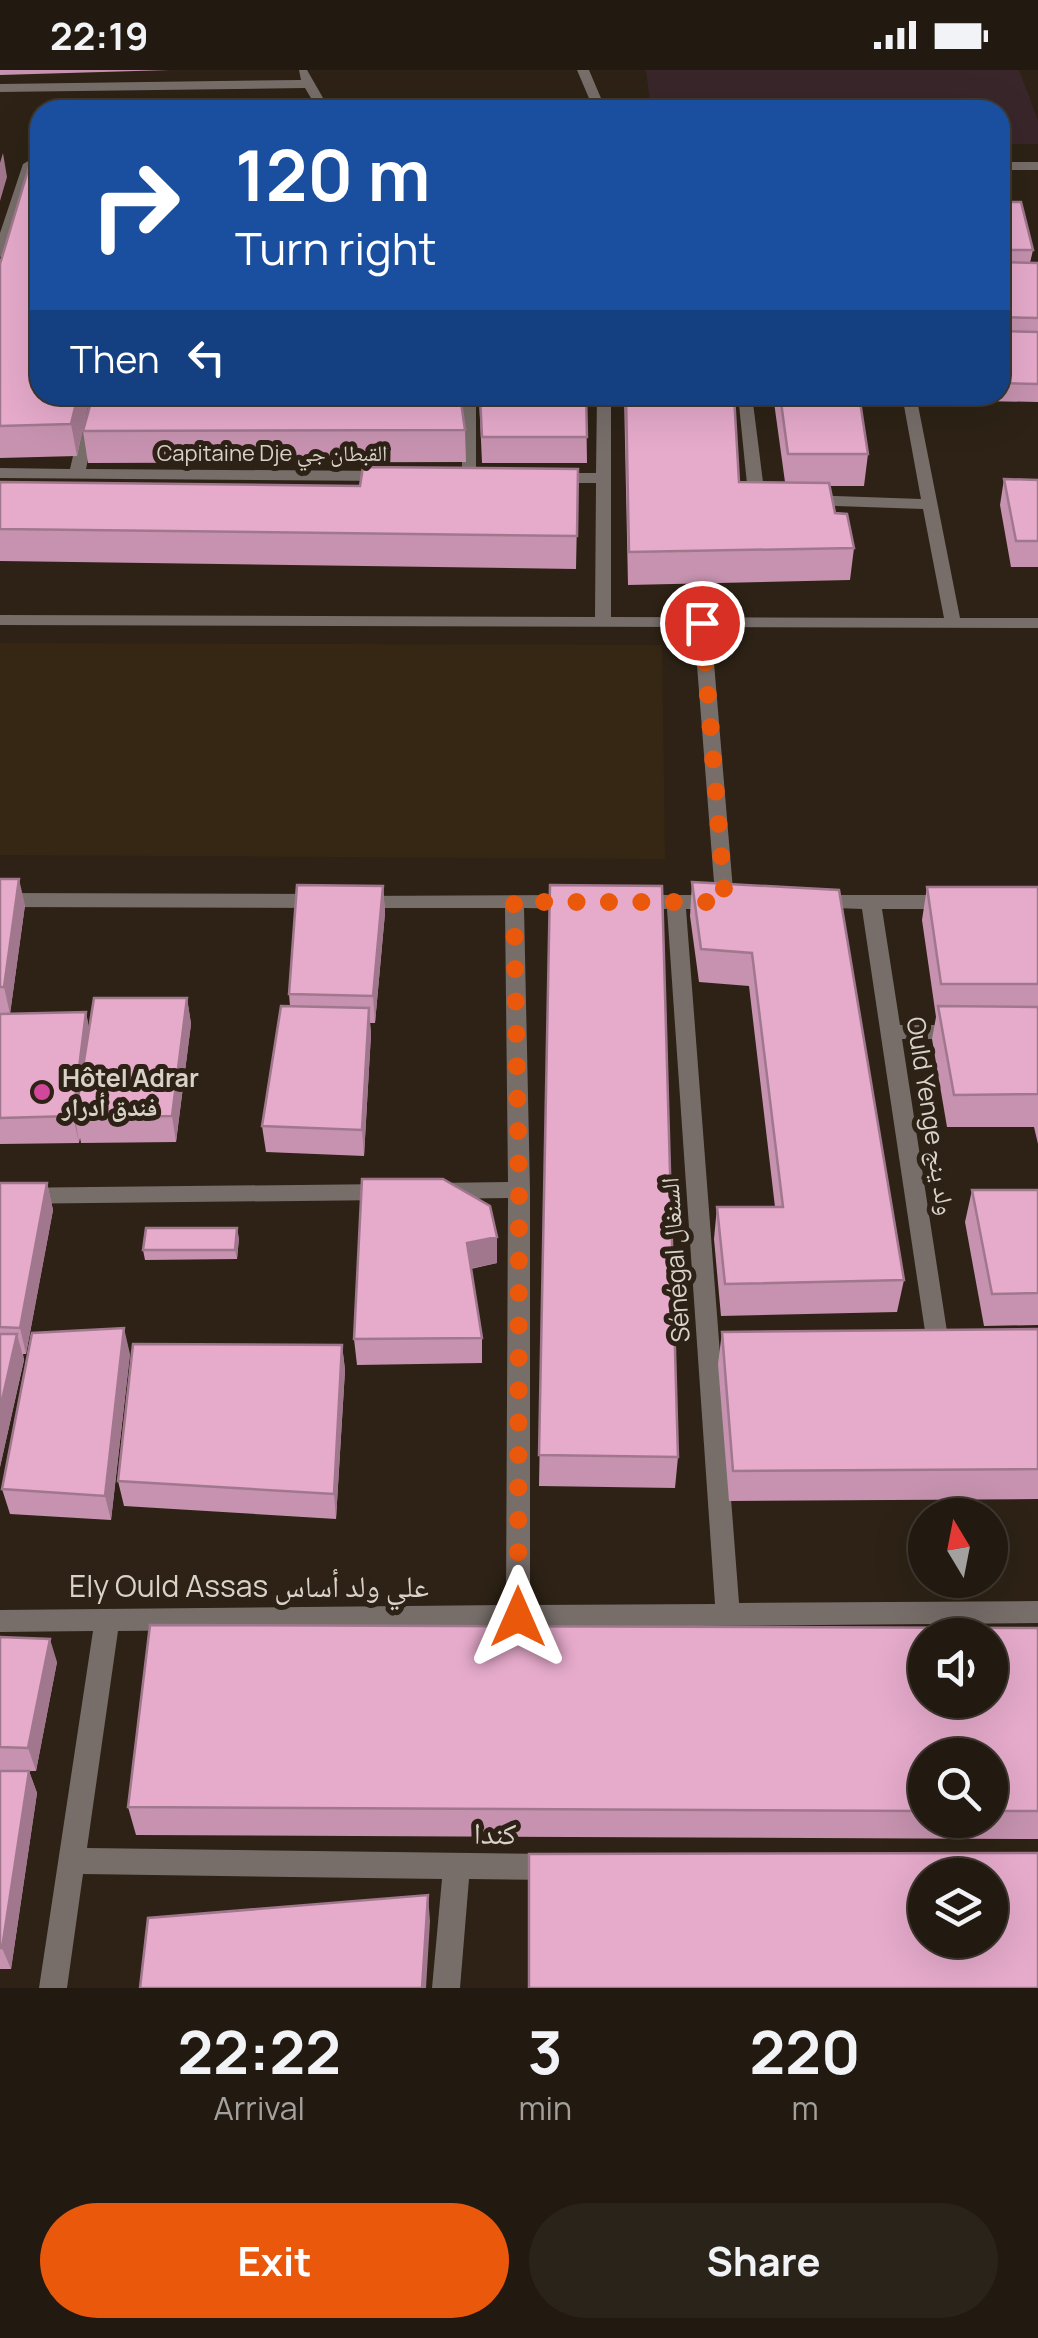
<!DOCTYPE html>
<html lang="en">
<head>
<meta charset="utf-8">
<style>
  body { margin:0; font-family:Manrope,"Noto Naskh Arabic",sans-serif; background:#2a2319; color:#f1f3f6; height:100vh; display:flex; flex-direction:column; font-size:38px; white-space:nowrap }
  * { box-sizing:border-box; margin:0 }
  p { font-size:32px; color:#a2a19f }
  .icon { flex:none; width:55px; height:55px; fill:none; stroke:currentColor; stroke-width:2; stroke-linecap:round; stroke-linejoin:round }
  .map { position:relative; height:1918px; overflow:hidden }
  .sheet { display:flex; flex-direction:column; background:#221a10; flex:1 }
  .sheet>* { flex:none }
  .guide { position:absolute; left:30px; top:30px; width:980px; height:305px; border-radius:30px; box-shadow:0 10px 40px #0002,0 0 0 2px #3f3830; background:#1a4fa0; color:#fff; overflow:hidden }
  .needle { width:65px; rotate:350deg }
  .buttons { position:absolute; left:908px; top:1428px; display:grid; gap:20px }
  .buttons a { display:grid; place-items:center; width:100px; height:100px; border-radius:50%; background:#221a10; box-shadow:0 10px 40px #0002,0 0 0 2px #3f3830; font-size:50px }
  .pin { position:absolute; display:grid; place-items:center; width:85px; height:85px; color:#fff; margin:-42px; border:5px solid #fff; border-radius:50%; box-shadow:0 2px 10px #0007 }
  .me { position:absolute; width:110px; margin:-55px; rotate:0deg; stroke-linejoin:round; filter:drop-shadow(0 0 8px #0008) }
  .turn { display:flex; align-items:center; gap:35px; height:210px; padding:0 40px; font-size:45px }
  .turn .icon { width:130px; height:130px; stroke-width:2.5 }
  .turn b { display:block; font-size:70px; line-height:85px }
  .then { display:flex; align-items:center; height:95px; padding:0 40px; background:#0003; gap:20px; font-size:38px }
  .eta { display:flex; justify-content:space-evenly; align-items:center; height:170px; text-align:center }
  .eta b { font-size:60px; font-weight:700; line-height:70px }
  .cta { display:flex; gap:20px; margin-top:auto; padding:20px 40px }
  .cta a { flex:1; height:115px; border-radius:60px; background:#ea580c; color:#fff; font-size:40px; font-weight:700; line-height:115px; text-align:center }
  .cta a+a { background:#2a2319; color:#f1f3f6 }
  .status { display:flex; justify-content:space-between; align-items:center; height:70px; padding:0 50px; background:#221a10; direction:ltr }
  .status svg { height:28px; fill:currentColor }
  .map>svg:first-child { display:block }
  .commercial { fill:#39262b }
  .built { fill:#352713 }
  .lines { fill:none; stroke-linecap:round; stroke-linejoin:round }
  .lane { fill:#776e6a; fill-rule:evenodd }
  .street { fill:#776e6a; fill-rule:evenodd }
  .wall { fill:#c692af; fill-rule:evenodd }
  .shaded-wall { fill:#a1778e }
  .building { fill:#e6aacb; stroke:#a1778e; stroke-width:2.5; fill-rule:evenodd }
  .route { stroke:#ea580c; stroke-width:18; stroke-dasharray:0 32.4 }
  .hotel-dot { fill:#d1479c; stroke:#2d2215; stroke-width:4 }
  .labels { text-anchor:middle; stroke-width:10; stroke-linejoin:round; paint-order:stroke }
  .far-street-label { font-size:22px; fill:#d9d2c9; stroke:#2d2215 }
  .poi-label { font-size:25px; font-weight:bold; fill:#d9d2c9; stroke:#2d2215; text-anchor:start }
  .street-label { font-size:25px; fill:#d9d2c9; stroke:#2d2215 }
  .near-street-label { font-size:30px; fill:#d9d2c9; stroke:#2d2215 }
</style>
</head>
<body>
<div class="status"><b>22:19</b><svg viewBox="0 0 49 12"><path d="M0 12V9h3v3zM5 12V6h3v6zM10 12V3h3v9zM15 12V0h3v12zM26 1h20v11H26zM47 4h2v5h-2z"/></svg></div>
<div class="map">
<svg width="1038" height="1918" viewBox="0 0 1038 1918">
  <rect width="100%" height="100%" fill="#2d2215"/>
  <!-- commercial -->
  <path class="commercial" d="M646,0H1019L1038,50V74H1000V40H651Z"/>
  <!-- built -->
  <path class="built" d="M0,573L662,575L665,789L0,785Z"/>
  <g class="lines">
    <!-- lane -->
    <path class="lane" d="M299,0H307L330,40H318L305,18L0,22V14L301,10Z
      M577,0H589L606,40H594Z"/>
    <!-- street -->
    <path class="street" d="M30,90L37,94L7,183L0,187V163L23,94Z
      M1000,92H1038V100H1000Z
      M87,325H101L86,399L388,401L396,406L388,411L0,408V398L70,399Z
      M429,325L476,326V410L470,412L462,407V330H436Z
      M597,325H611V547L944,548L923,439L807,435L799,430L807,425L921,429L902,325H916L960,548H1038V558L711,557L734,832L725,839H686L739,1533L1038,1531V1553L118,1561L87,1778L556,1784L565,1788L569,1797L565,1806L556,1810L469,1809L460,1918H432L442,1809L83,1804L67,1918H39L93,1561L0,1562V1540L506,1535L508,1128L437,1129L429,1127L426,1121L429,1115L437,1113L508,1112L505,838H357L350,836L348,831L350,826L573,825L582,832L573,839L524,838L530,1120V1535L715,1534L667,839H637L628,832L637,825H715L694,557L0,555V545L595,547L596,413H552L544,408L552,403H596Z
      M738,325H752L763,412L779,424V430H767L747,414Z
      M0,823L323,824L332,831L323,838L0,837Z
      M817,825H948L957,832L948,839H882L900,955H958L968,962L958,969H902L948,1268L945,1275L937,1277L929,1275L926,1268L862,839L810,837L808,832Z
      M388,1114L396,1116L399,1122L396,1128L388,1130L0,1134V1118Z"/>
  </g>
  <!-- wall -->
  <path class="wall" d="M0,0H170L0,5Z
    M1000,132L1033,180L1030,193H1038V332L981,331L979,325H1000Z
    M0,194L40,325H90L77,386L0,388Z
    M479,325H586L587,393H482Z
    M624,325H734L739,412H785L773,325H859L868,384L864,416H829L835,443L854,478L850,510L628,515Z
    M465,360L466,392L88,393L83,361Z
    M578,399L576,499L0,491V412L360,416Z
    M1004,409L1038,410V497H1011L1000,435Z
    M0,809L25,835L10,944L86,942L89,960L187,928L191,954L176,1072L81,1073L80,1068L79,1073L0,1074Z
    M692,812L839,820L904,1210L897,1242L721,1246L714,1169L717,1137H775L749,916L699,912L690,846Z
    M550,815L678,1387L675,1418L539,1416Z
    M383,816L385,843L375,953H370L371,964L364,1086L266,1082L262,1056L290,936L289,924Z
    M927,817H1038V1074L1034,1057H947L932,969L936,947L922,850Z
    M0,1113H47L53,1140L26,1284H23L24,1290L0,1397Z
    M972,1120H1038V1255L984,1256L965,1152Z
    M497,1167V1193L471,1199L482,1268V1293L357,1295L354,1269Z
    M239,1168L237,1189L145,1190L143,1180Z
    M1038,1259V1429L729,1431L718,1294L722,1262Z
    M342,1275L345,1300L336,1449L124,1436L118,1411Z
    M130,1284L111,1450L10,1444L2,1419Z
    M1038,1558V1769L136,1765L128,1737ZM925,1685H990V1750H925Z
    M0,1567L57,1592L36,1701H29L37,1723L11,1899H0V1701H21L0,1700Z"/>
  <!-- shaded-wall -->
  <path class="shaded-wall" d="M3,83L7,107L0,131V93Z
    M78,325H90L77,386L71,354Z
    M19,809L25,835L10,944L4,917Z
    M383,816L385,843L375,953L373,926Z
    M187,928L191,954L176,1072L172,1046Z
    M369,938L371,964L364,1086L362,1060Z
    M86,942L91,969L75,1047L79,1073L73,1046Z
    M47,1113L53,1140L26,1284L20,1258Z
    M237,1158L239,1168L237,1189L235,1180Z
    M497,1167V1193L468,1199L467,1173Z
    M124,1258L130,1284L111,1450L105,1426Z
    M17,1264L24,1290L0,1397V1339Z
    M342,1275L345,1300L336,1449L334,1424Z
    M50,1569L57,1592L36,1701L28,1678Z
    M29,1701L37,1723L11,1899L2,1878Z
    M428,1825L430,1851L426,1918H422Z"/>
  <!-- building -->
  <path class="building" d="M34,80H40V325H78L71,354L0,356V194Z
    M1000,132H1021L1033,180H1000Z
    M1000,192L1038,193V248L1000,247Z
    M1000,261L1038,262V314L1000,313Z
    M93,325H460L465,360L83,361Z
    M480,325H586L587,367H482Z
    M626,325H734L739,412L829,413L835,443L847,444L854,478L629,482Z
    M780,325H859L868,384H788Z
    M363,397L578,399L577,466L0,459V412L360,416Z
    M1004,409L1038,410V471H1016Z
    M0,809H19L4,917H0Z
    M692,812L839,820L904,1210L725,1214L717,1137H783L752,883L701,879Z
    M297,815L383,816L373,926L289,924Z
    M550,815L662,816L678,1387L539,1385Z
    M927,817H1038V914H941Z
    M94,928H187L172,1046L75,1047Z
    M281,936L369,938L362,1060L262,1056Z
    M938,936L1038,937V1024L954,1025Z
    M86,942L73,1046L0,1048V944Z
    M362,1109H443L490,1136L497,1167L467,1173L482,1268L354,1269Z
    M0,1113H47L20,1258L0,1257Z
    M972,1120H1038V1223L992,1224Z
    M146,1158H237L235,1180H143Z
    M124,1258L105,1426L2,1419L32,1263Z
    M1038,1259V1399L733,1401L722,1262Z
    M0,1264H17L0,1339Z
    M133,1274L342,1275L334,1424L118,1411Z
    M150,1555L1038,1558V1741H990V1685H925V1741L128,1737ZM925,1565H990V1630H925Z
    M0,1567L50,1569L28,1678L0,1677Z
    M0,1701H29L2,1878H0Z
    M1038,1783V1918H529V1784ZM925,1805H990V1870H925Z
    M428,1825L422,1918H140L148,1848Z"/>
  <g class="lines">
    <!-- route -->
    <path class="route" d="M518,1547L519,1120L514,832H725L702,553"/>
  </g>
  <!-- markers -->
  <circle class="hotel-dot" cx="42" cy="1022" r="10"/>
  <g class="labels">
    <!-- far-street labels -->
    <g class="far-street-label">
      <text x="272" y="391">Capitaine Dje القبطان جي</text>
    </g>
    <!-- poi labels -->
    <g class="poi-label">
      <text x="62" y="1017">Hôtel Adrar<tspan x="62" dy="29">فندق أدرار</tspan></text>
    </g>
    <!-- street labels -->
    <g class="street-label">
      <text transform="translate(931 1046) rotate(81)" y="9">Ould Yenge ولد ينج</text>
      <text transform="translate(675 1190) rotate(-94)" y="9">Sénégal السنغال</text>
    </g>
    <!-- near-street labels -->
    <g class="near-street-label">
      <text x="249" y="1527">Ely Ould Assas علي ولد أساس</text>
      <text transform="translate(495 1764) rotate(1)" y="10">كندا</text>
    </g>
  </g>
</svg>
<div class="buttons">
<a><svg class="needle" viewBox="-14 -14 28 28"><path d="M0-13l5 13h-10z" fill="#e53935"/><path d="M0 13l5-13h-10z" fill="#a2a19f"/></svg></a>
<a><svg class="icon" aria-label="sound" viewBox="0 0 24 24"><path d="M4 9h4l5-4v14l-5-4H4zM17 9q2 3 0 6"/></svg></a>
<a><svg class="icon" aria-label="search" viewBox="0 0 24 24"><circle cx="10" cy="10" r="6"/><path d="M15 15l6 6"/></svg></a>
<a><svg class="icon" aria-label="layers" viewBox="0 0 24 24"><path d="M12 4l9 5-9 5-9-5zM3 14l9 5 9-5"/></svg></a>
</div>
<div class="pin" style="left:702px;top:553px;background:#d93025"><svg class="icon" aria-label="arrive" viewBox="0 0 24 24"><path d="M6 21V4h12l-3 4 3 4H6"/></svg></div>
<svg class="me" style="left:518px;top:1547px" viewBox="-20 -20 40 40"><path d="M0-17L14 15 0 8-14 15z" fill="#ea580c" stroke="#fff" stroke-width="4"/></svg>
<div class="guide">
<div class="turn"><svg class="icon" aria-label="right" viewBox="0 0 24 24"><path d="M7 20v-9h11M14 6l5 5-5 5"/></svg><div><b>120 m</b>Turn right</div></div>
<div class="then">Then<svg class="icon" aria-label="left" viewBox="0 0 24 24"><path d="M17 20v-9H6M10 6l-5 5 5 5"/></svg></div>
</div>
</div>
<section class="sheet">
<div class="eta">
<div><b>22:22</b><p>Arrival</p></div>
<div><b>3</b><p>min</p></div>
<div><b>220</b><p>m</p></div>
</div>
<div class="cta"><a>Exit</a><a>Share</a></div>
</section>
</body>
</html>
